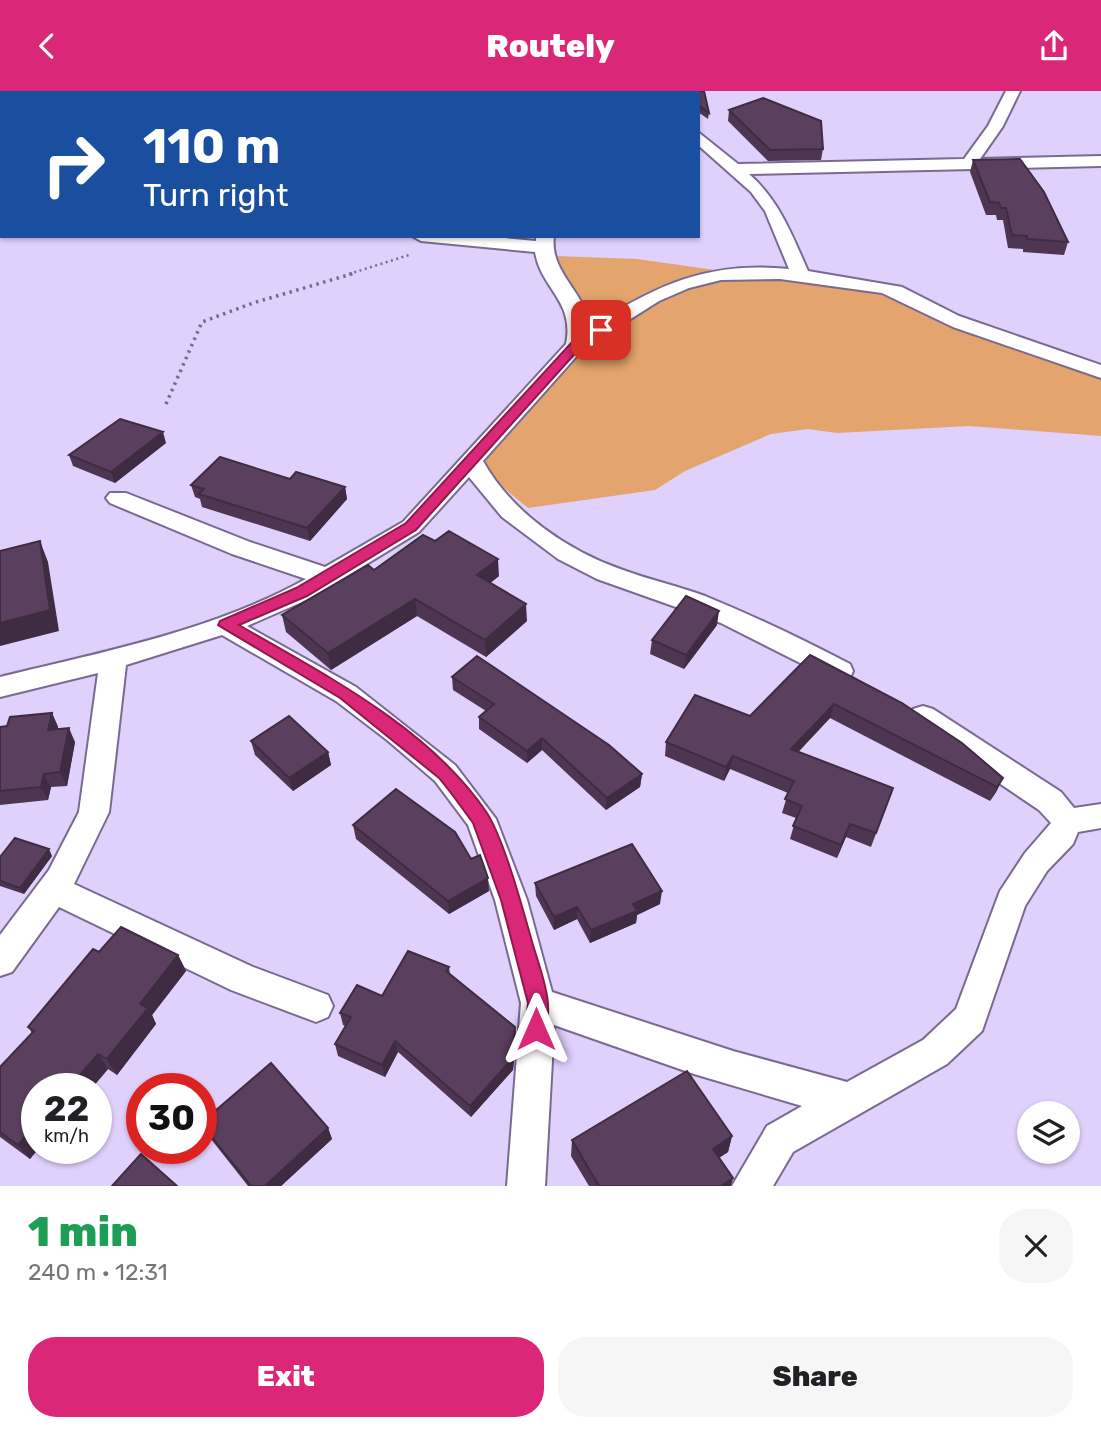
<!DOCTYPE html>
<html lang="en">
<head>
<meta charset="utf-8">
<style>
  body { margin:0; font-family:Rubik,sans-serif; background:#f6f6f6; color:#202124; height:100vh; display:flex; flex-direction:column; font-size:26px; white-space:nowrap }
  * { box-sizing:border-box; margin:0 }
  p { font-size:23px; color:#757577 }
  .icon { flex:none; width:38px; height:38px; fill:none; stroke:currentColor; stroke-width:2; stroke-linecap:round; stroke-linejoin:round }
  .map { position:relative; height:1095px; overflow:hidden }
  .details { display:flex; flex-direction:column; background:#fff; flex:1 }
  .details>* { flex:none }
  .hud { position:absolute; left:0px; top:0px; width:700px; height:147px; box-shadow:0 2px 5px #0004; background:#1a4fa0; color:#fff; overflow:hidden }
  .buttons { position:absolute; left:1017px; top:1010px; display:grid; gap:14px }
  .buttons a { display:grid; place-items:center; width:63px; height:63px; border-radius:50%; background:#fff; box-shadow:0 2px 5px #0004; font-size:35px }
  .speed { position:absolute; left:21px; top:982px; display:flex; gap:14px; font-size:35px; font-weight:700; text-align:center }
  .speed>* { display:grid; place-content:center; width:91px; height:91px; border-radius:50%; background:#fff; box-shadow:0 2px 5px #0004; line-height:1 }
  .speed small { font-size:18px; font-weight:400 }
  .speed .limit { border:10px solid #d22; background:#fff; color:#111 }
  .pin { position:absolute; display:grid; place-items:center; width:60px; height:60px; color:#fff; margin:-30px; border-radius:14px; box-shadow:0 4px 10px #0006 }
  .me { position:absolute; width:77px; margin:-38px; rotate:0deg; stroke-linejoin:round; filter:drop-shadow(0 0 5px #0008) }
  .turn { display:flex; align-items:center; gap:24px; height:147px; padding:0 28px; font-size:32px }
  .turn .icon { width:91px; height:91px; stroke-width:2.5 }
  .turn b { display:block; font-size:49px; line-height:60px }
  .round { display:grid; place-items:center; flex:none; width:74px; height:74px; border-radius:28px; background:#f6f6f6 }
  .summary { display:flex; align-items:center; justify-content:space-between; height:119px; padding:0 28px }
  h1 { font-size:42px; font-weight:800; line-height:52px; color:#1e9e55 }
  .action { display:flex; gap:14px; margin-top:auto; padding:14px 28px }
  .action a { flex:1; height:80px; border-radius:28px; background:#db2777; color:#fff; font-size:28px; font-weight:800; line-height:80px; text-align:center }
  .action a+a { background:#f6f6f6; color:#202124 }
  header { display:flex; justify-content:space-between; align-items:center; height:91px; padding:0 28px; background:#db2777; color:#fff; font-size:32px; font-weight:800 }
  .map>svg:first-child { display:block }
  .green { fill:#e3a46d }
  .lines { fill:none; stroke-linecap:round; stroke-linejoin:round }
  .minor-casing { stroke:#796a91; stroke-width:4 }
  .path-far1 { stroke:#766b88; stroke-width:2.5; stroke-dasharray:2 3.5; stroke-linecap:butt }
  .path { stroke:#766b88; stroke-width:3.5; stroke-dasharray:2.5 4.5; stroke-linecap:butt }
  .minor { fill:#fff; fill-rule:evenodd }
  .wall { fill:#4e3652 }
  .shaded-wall { fill:#402c42 }
  .building { fill:#5b3f5f; stroke:#402c42; stroke-width:2 }
  .route { fill:#db2777; stroke:#8e194d; stroke-width:2 }
</style>
</head>
<body>
<header><svg class="icon" aria-label="back" viewBox="0 0 24 24"><path d="M15 5l-7 7 7 7"/></svg>Routely<svg class="icon" aria-label="share" viewBox="0 0 24 24"><path d="M12 15V3M7 8l5-5 5 5M5 13v7h14v-7"/></svg></header>
<div class="map">
<svg width="1101" height="1095" viewBox="0 0 1101 1095">
  <rect width="100%" height="100%" fill="#e0d0fc"/>
  <!-- green -->
  <path class="green" d="M556,165L637,168L899,205L1101,277V345L969,335L837,342L808,338L771,343L685,380L655,399L528,417L488,384L480,372L554,287L569,276L591,246C585,216 563,194 556,165Z"/>
  <g class="lines">
    <!-- minor casing -->
    <g class="minor-casing">
      <path id="minor" d="M306,0H320L321,2H307Z
        M604,0H618L603,2Z
        M642,0H656L657,2H643Z
        M1006,0H1020L1003,35L980,68L1101,65V75L749,83C779,109 792,144 808,180L902,196L959,225L1101,274V287L953,236L882,202L780,188L721,189L689,197L659,210L583,258L483,370C512,422 568,460 623,479C650,489 678,495 705,505C754,525 802,548 850,573L853,580L850,587L840,590L830,587L721,532L597,488L558,468L502,426L469,386L419,441L311,507L247,535L356,596L455,674L496,728L527,809L552,901L733,960L847,991L923,949L956,918L1000,800L1025,762L1051,732L1039,719L913,634L909,626L913,618L923,615L933,618L1061,701L1074,717L1101,713V737L1078,741L1073,753L1047,780L1025,815L982,940L947,973L793,1061L773,1095H732L767,1035L802,1015L694,983L554,934L545,1095H507L521,912L495,809L468,734L435,690L387,649L336,610L222,544L126,574L109,721L74,793L253,876L328,904L333,915L328,926L316,931L231,899L59,816L12,881L0,885V844L49,779L79,721L98,582L0,606V586C102,561 213,540 306,488L232,463L110,412L106,407L110,402H126L250,451L325,476L403,431L566,253C575,210 541,198 535,161L421,150L412,145H482L536,150V145H554C549,183 588,202 589,237C656,194 707,170 789,178L765,120L751,101L698,54V41L738,73L964,68L988,35Z
        M2,90V100L0,101V91Z"/>
    </g>
    <!-- path-far1 -->
    <path class="path-far1" d="M349,183L409,164"/>
    <!-- path -->
    <path class="path" d="M166,313L202,231L253,212L355,182"/>
    <!-- minor -->
    <use href="#minor" class="minor"/>
  </g>
  <!-- wall -->
  <path class="wall" d="M670,0H704L709,22L708,28L698,21V2H672Z
    M729,19L823,58L821,69L768,70L728,30Z
    M973,69L1068,151L1064,164L1023,161V158L1008,157L1003,129H997L996,124H986L970,81Z
    M166,352L115,392L73,375L69,364Z
    M191,394L345,396L347,408L310,450L202,416L200,408L195,406Z
    M374,479L499,485L490,492L527,530L486,566L417,525L331,579L286,541L282,524Z
    M717,534L684,578L650,563L652,549Z
    M810,564L1003,687L996,701L990,710L830,627L798,661L893,697L871,756L846,746L837,767L790,748L796,727L782,722L788,702L730,678L724,690L665,665L666,651L750,625Z
    M452,586L642,683L640,696L606,719L542,659L527,672L479,638V626L486,620L453,599Z
    M52,622L58,636V638L75,651L67,695L51,696L48,709L0,714V636L7,635Z
    M251,650L328,661L331,674L293,700L255,664Z
    M353,734L489,800L449,823L356,748Z
    M52,765L24,803L0,795V766Z
    M535,792L660,813L637,824L636,832L590,852L577,828L554,839L536,805Z
    M99,861L178,864L186,880L152,924L156,933L117,984L108,978L91,998H37V1057H39L30,1068L0,1046V976L32,942L28,936Z
    M449,876L450,883L516,948L513,979L471,1026L398,961L385,986L338,965L335,953L345,935L343,934L340,922Z
    M201,1034L328,1037L332,1048L281,1095H248L207,1043Z
    M732,1045L728,1061L719,1067L731,1095H589L571,1065L572,1049Z"/>
  <!-- shaded-wall -->
  <path class="shaded-wall" d="M163,341L166,352L115,392L111,381Z
    M345,396L347,408L310,450L307,437Z
    M40,450L48,471L59,540L0,555V532Z
    M498,468L499,485L478,502L477,484Z
    M415,508L417,525L331,579L328,562Z
    M526,513L527,530L486,566L485,549Z
    M719,520L717,534L684,578L686,564Z
    M834,613L830,627L788,672L791,658Z
    M52,622L58,636L55,653L48,639Z
    M69,637L75,651L67,695L60,681Z
    M542,647V659L527,672V660Z
    M328,661L331,674L293,700L289,687Z
    M733,665L730,678L724,690L726,676Z
    M44,683L51,696L48,709L41,696Z
    M642,683L640,696L606,719L607,707Z
    M1003,687L996,701L990,710L997,696Z
    M850,733L846,746L837,767L841,754Z
    M49,758L52,765L24,803L20,797Z
    M488,787L489,800L449,823L448,810Z
    M662,800L660,813L637,824L636,832L590,852L591,839L633,813Z
    M577,816V828L554,839V826Z
    M178,864L186,880L152,924L156,933L117,984L107,968L140,913Z
    M515,936L516,948L513,979L471,1026L470,1015Z
    M395,950L398,961L385,986L382,974Z
    M98,963L108,978L91,998H68Z
    M37,1032V1057H39L30,1068L18,1054Z
    M328,1037L332,1048L281,1095H265Z
    M732,1045L728,1061L709,1073L713,1058Z
    M733,1087L731,1095H721Z"/>
  <!-- building -->
  <path class="building" d="M77,0H89L91,2H78Z
    M364,0H473L471,2H362Z
    M541,0H596V2H541Z
    M678,0H704L709,22L698,14V2H681Z
    M763,7L821,30L823,58L770,59L729,19Z
    M1020,68L1044,101L1068,151L1027,148V145L1012,144L1006,117H1001L999,112L990,111L973,69Z
    M120,328L163,341L111,381L69,364Z
    M220,366L290,388L296,381L345,396L307,437L199,403L204,398L191,394Z
    M449,440L498,468L477,484L526,513L485,549L415,508L328,562L282,524L368,474L374,479L423,444L435,450Z
    M40,450L50,519L0,532V460Z
    M686,505L719,520L686,564L652,549Z
    M810,564L902,612L962,652L1003,687L997,696L834,613L791,658L893,697L876,742L850,733L841,754L793,735L802,715L785,708L794,690L733,665L726,676L666,651L695,604L750,625Z
    M477,565L609,654L642,683L607,707L542,647L527,660L479,626L494,613L452,586Z
    M52,622L48,639L69,637L60,681L44,683L41,696L0,700V636L7,635L10,626Z
    M289,625L328,661L289,687L251,650Z
    M396,698L455,741L471,768L480,764L488,787L448,810L353,734Z
    M15,747L49,758L20,797L0,790V766Z
    M632,753L662,800L633,813L637,820L591,839L577,816L554,826L535,792Z
    M121,836L178,864L140,913L148,917L107,968L98,963L68,998H37V1032L18,1054L0,1041V976L34,940L28,936L93,858L99,861Z
    M408,860L449,876L446,880L515,936L513,967L470,1015L395,950L382,974L335,953L351,926L340,922L357,894L382,905Z
    M271,972L328,1037L265,1095H251L201,1033V1032Z
    M687,980L732,1045L713,1058L733,1087L721,1095H599L572,1049Z
    M141,1063L177,1095H112Z"/>
  <!-- route -->
  <path class="route" d="M597,237L607,239L581,256L416,439L307,505L239,534C325,584 430,637 487,722C504,749 522,815 531,847C539,877 557,914 543,945L536,948L528,945L525,938L528,912L501,809L473,732L451,702L439,687L340,607L218,534L220,530L296,497L406,432L572,251Z"/>
</svg>
<div class="buttons">
<a><svg class="icon" aria-label="layers" viewBox="0 0 24 24"><path d="M12 4l9 5-9 5-9-5zM3 14l9 5 9-5"/></svg></a>
</div>
<div class="speed"><div>22<small>km/h</small></div><div class="limit">30</div></div>
<div class="pin" style="left:601px;top:239px;background:#d93025"><svg class="icon" aria-label="arrive" viewBox="0 0 24 24"><path d="M6 21V4h12l-3 4 3 4H6"/></svg></div>
<svg class="me" style="left:536px;top:938px" viewBox="-20 -20 40 40"><path d="M0-17L14 15 0 8-14 15z" fill="#db2777" stroke="#fff" stroke-width="4"/></svg>
<div class="hud">
<div class="turn"><svg class="icon" aria-label="right" viewBox="0 0 24 24"><path d="M7 20v-9h11M14 6l5 5-5 5"/></svg><div><b>110 m</b>Turn right</div></div>
</div>
</div>
<section class="details">
<div class="summary"><div><h1>1 min</h1><p>240 m · 12:31</p></div><a class="round"><svg class="icon" aria-label="close" viewBox="0 0 24 24"><path d="M6 6l12 12M18 6L6 18"/></svg></a></div>
<div class="action"><a>Exit</a><a>Share</a></div>
</section>
</body>
</html>
